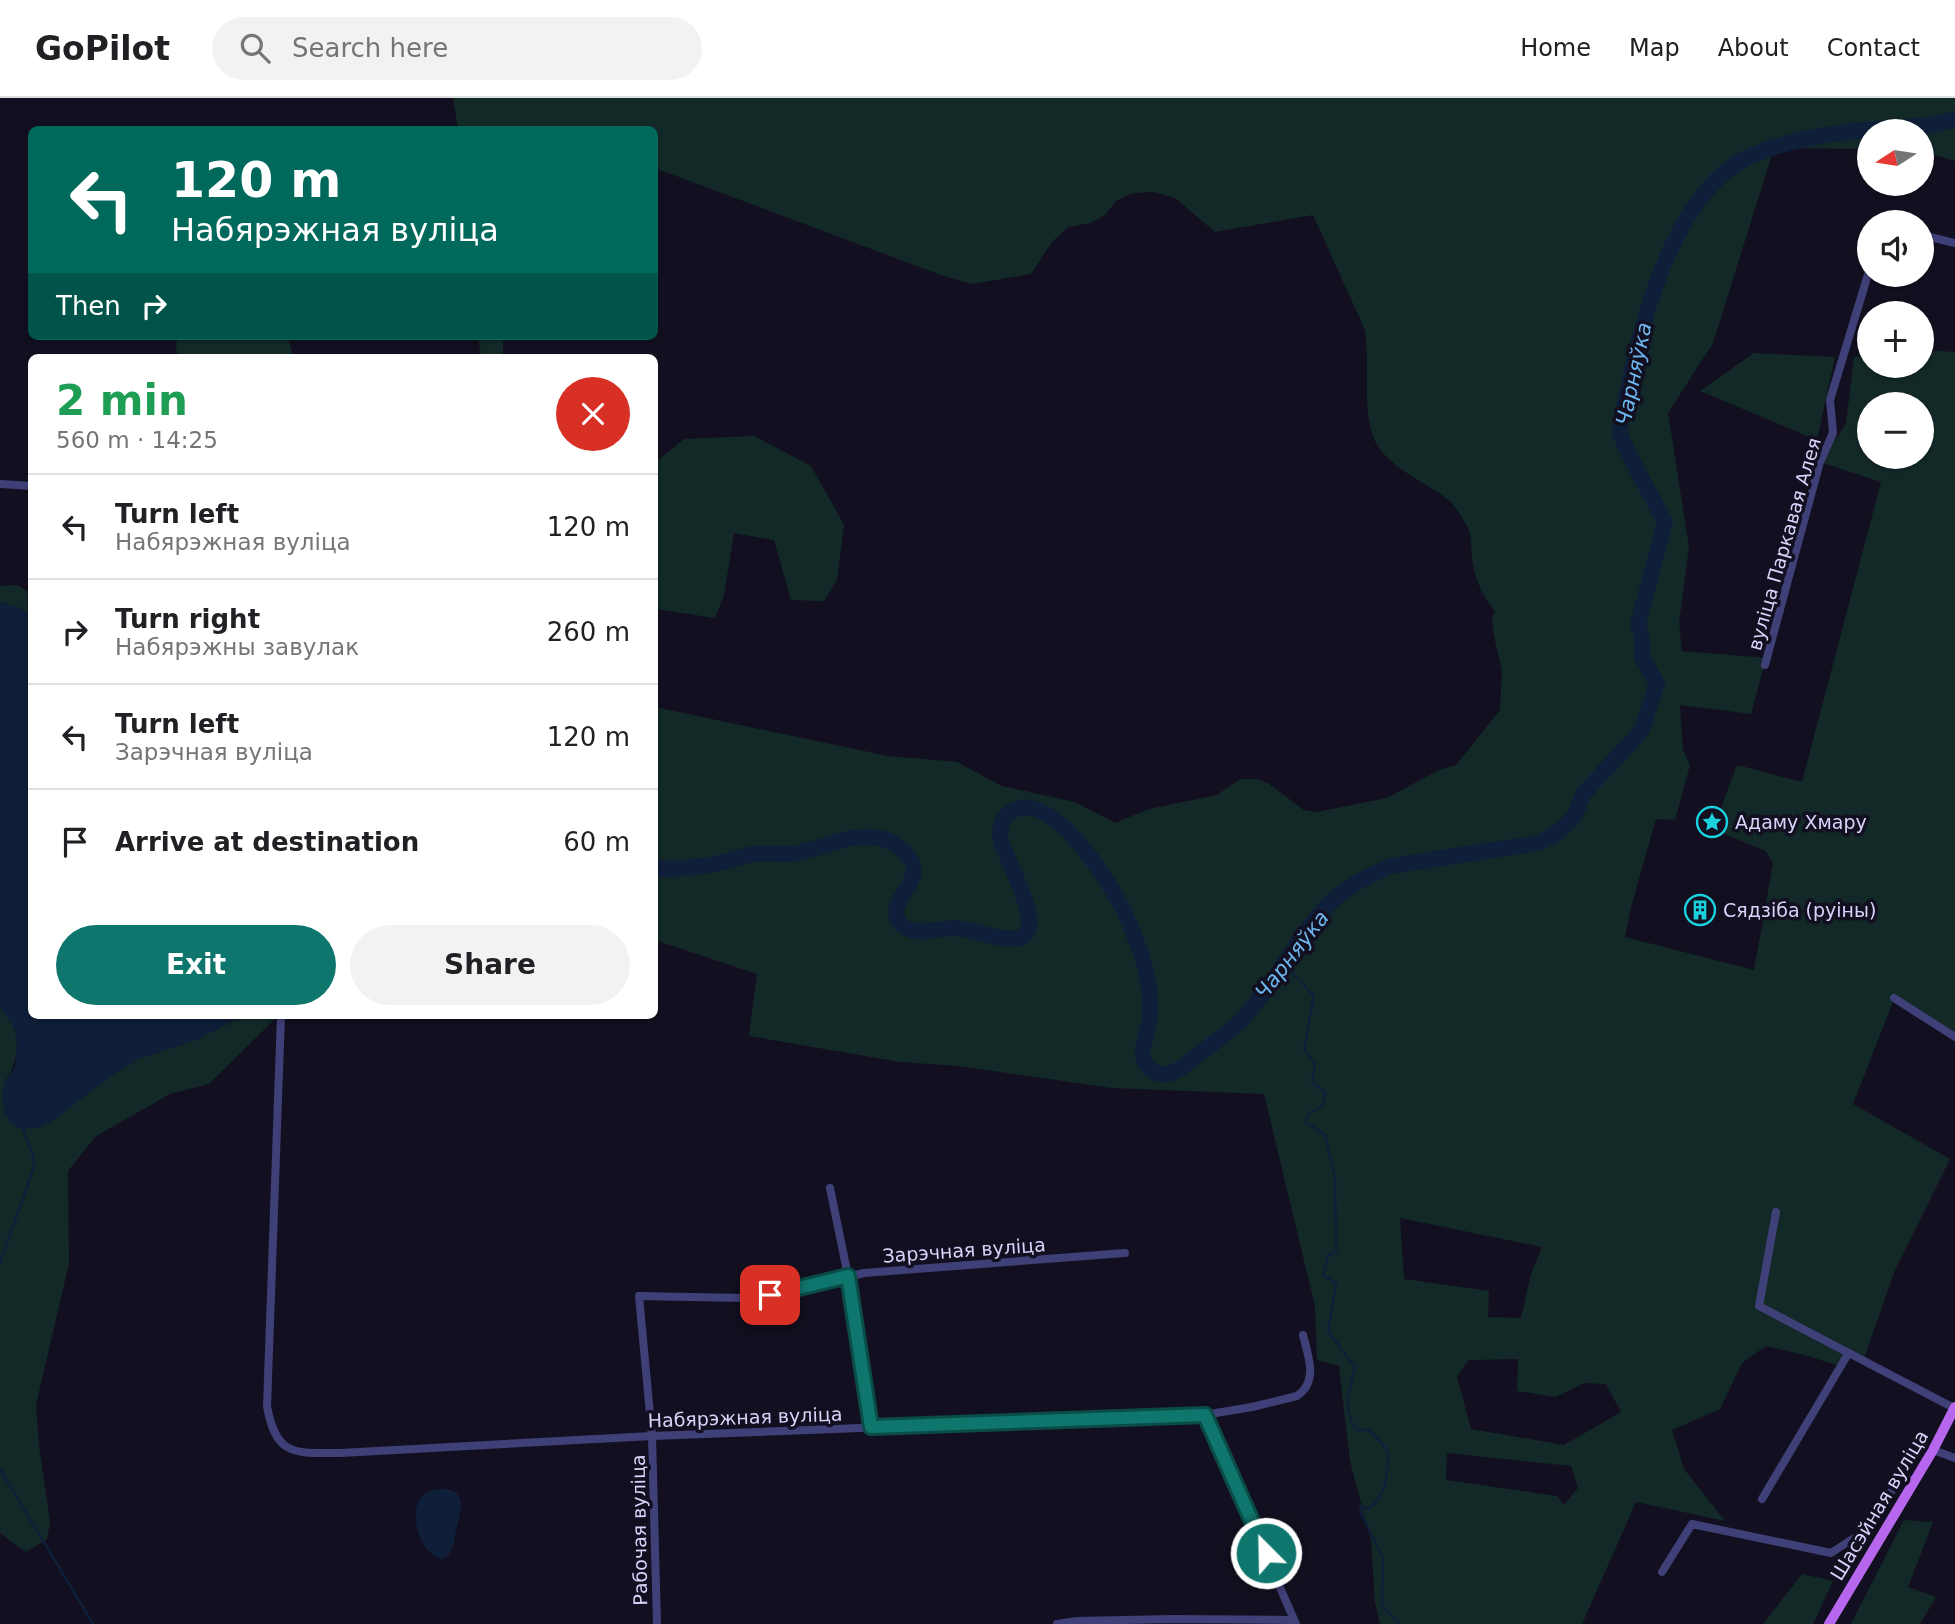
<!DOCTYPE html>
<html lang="en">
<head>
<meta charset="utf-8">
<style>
  body { margin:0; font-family:"DejaVu Sans",sans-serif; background:#f2f2f2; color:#202124; height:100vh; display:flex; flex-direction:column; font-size:26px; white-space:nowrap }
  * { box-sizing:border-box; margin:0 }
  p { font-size:23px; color:#757577 }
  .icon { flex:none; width:38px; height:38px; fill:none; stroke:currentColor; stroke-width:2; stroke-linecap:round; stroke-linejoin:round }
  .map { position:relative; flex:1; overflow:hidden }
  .details { position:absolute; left:28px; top:256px; width:630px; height:665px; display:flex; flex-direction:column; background:#fff; border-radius:10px; box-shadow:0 2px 5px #0004 }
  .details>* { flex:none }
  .banner { position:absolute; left:28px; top:28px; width:630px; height:214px; border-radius:10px; box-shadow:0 2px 5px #0004; background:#00695c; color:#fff; overflow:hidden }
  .needle { width:46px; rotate:258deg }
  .controls { position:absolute; left:1857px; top:21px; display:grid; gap:14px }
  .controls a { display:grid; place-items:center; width:77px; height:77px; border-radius:50%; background:#fff; box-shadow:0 2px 5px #0004; font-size:35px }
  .pin { position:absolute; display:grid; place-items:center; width:60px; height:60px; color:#fff; margin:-30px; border-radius:14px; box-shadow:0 4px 10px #0006 }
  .me { position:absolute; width:77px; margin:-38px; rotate:337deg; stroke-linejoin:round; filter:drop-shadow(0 0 5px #0008) }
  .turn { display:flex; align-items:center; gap:24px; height:147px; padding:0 28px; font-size:32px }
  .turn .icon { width:91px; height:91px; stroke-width:2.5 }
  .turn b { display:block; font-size:49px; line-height:60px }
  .then { display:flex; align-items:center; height:66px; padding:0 28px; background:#0003; gap:14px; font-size:26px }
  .round { display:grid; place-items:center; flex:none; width:74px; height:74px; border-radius:37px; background:#f2f2f2 }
  .head { display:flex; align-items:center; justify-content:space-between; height:119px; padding:0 28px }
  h1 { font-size:42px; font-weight:700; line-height:52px; color:#1e9e55 }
  .button { display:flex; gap:14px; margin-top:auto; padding:14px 28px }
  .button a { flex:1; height:80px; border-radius:42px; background:#0f766e; color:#fff; font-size:28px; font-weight:700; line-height:80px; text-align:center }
  .button a+a { background:#f2f2f2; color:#202124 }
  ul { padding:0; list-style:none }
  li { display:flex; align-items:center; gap:21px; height:105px; padding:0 28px; border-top:2px solid #e0e0e0 }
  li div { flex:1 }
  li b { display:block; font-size:26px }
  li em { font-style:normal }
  header { display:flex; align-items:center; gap:42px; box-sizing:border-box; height:98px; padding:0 35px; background:#fff; border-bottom:2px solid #e0e0e0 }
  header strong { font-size:33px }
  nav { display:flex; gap:38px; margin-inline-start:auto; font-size:24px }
  .search { width:490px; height:63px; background:#f2f2f2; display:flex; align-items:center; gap:18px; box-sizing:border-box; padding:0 24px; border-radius:38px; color:#757577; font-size:26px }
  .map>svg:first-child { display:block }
  .green { fill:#132928; fill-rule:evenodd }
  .water { fill:#0f1f39 }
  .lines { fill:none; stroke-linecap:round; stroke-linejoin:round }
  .stream { stroke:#0f1f39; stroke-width:2.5 }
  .river { stroke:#0f1f39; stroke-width:16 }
  .minor { stroke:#404079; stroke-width:8 }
  .major { stroke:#b767ed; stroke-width:10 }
  .route-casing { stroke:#0a4d48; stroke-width:18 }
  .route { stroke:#0f766e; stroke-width:12 }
  .labels { text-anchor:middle; stroke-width:7; stroke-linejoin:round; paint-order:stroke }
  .street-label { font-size:19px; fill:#d7d3fa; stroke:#121020 }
  .poi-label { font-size:19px; fill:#d7d3fa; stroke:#121020; text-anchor:start }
  .water-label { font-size:21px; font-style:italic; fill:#6db6ee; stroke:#121020 }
</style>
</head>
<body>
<header>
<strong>GoPilot</strong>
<div class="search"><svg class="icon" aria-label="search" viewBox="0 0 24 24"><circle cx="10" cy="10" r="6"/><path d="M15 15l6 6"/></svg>Search here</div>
<nav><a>Home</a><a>Map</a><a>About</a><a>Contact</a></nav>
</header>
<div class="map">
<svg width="1955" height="1526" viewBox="0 0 1955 1526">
  <rect width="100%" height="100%" fill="#121020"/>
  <!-- green -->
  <path class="green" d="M453,0H1955V63L1922,53V33H1869V51L1774,50L1713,245L1668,315L1689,449L1679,524L1682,553L1766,560L1751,616L1680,607L1683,652L1690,667L1675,722L1656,721L1631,809L1625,839L1754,872L1773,765L1766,753L1717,733L1722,707L1737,667L1802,684L1881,384L1820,364L1846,326L1854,259L1869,257V268H1922V252L1955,254V939L1894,901L1853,1006L1950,1061L1895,1172L1863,1263L1848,1256L1839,1268L1808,1258L1766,1248L1742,1265L1720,1311L1672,1332L1684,1371L1725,1423L1636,1404L1582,1526H1380L1375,1504L1371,1443L1350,1363L1339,1268L1317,1262L1315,1208L1264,996L1112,990L958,968L900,964L749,938L757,876L655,842V609L888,658L957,664L1002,688L1075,704L1115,725L1149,711L1217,697L1240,681H1257L1269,686L1304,712L1317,714L1387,700L1439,672L1456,667L1500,612L1502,572L1494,538L1492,520L1495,514C1483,498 1475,482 1472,461C1471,451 1472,439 1468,430C1464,422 1456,409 1450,403C1427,384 1384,369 1373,338C1362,306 1370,265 1365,232L1313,117L1215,134L1175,100L1154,94L1133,95L1116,103L1105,117L1090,125L1068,129L1052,144L1031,176L972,186L941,177L655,70L654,32L458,31ZM1869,306H1922V359H1869ZM1400,1120L1542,1149L1531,1176L1521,1220L1488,1219L1489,1193L1404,1181ZM1518,1261L1517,1293L1556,1299L1584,1285L1606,1286L1621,1314L1564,1347L1471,1331L1457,1279L1468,1262ZM1447,1355L1571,1368L1578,1390L1564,1407L1557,1398L1446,1382Z
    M177,238H288L293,259H184L176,254Z
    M478,238H503V259H481Z
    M1754,255L1835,259L1817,342L1700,293Z
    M754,338L811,368L844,427L837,482L824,503L791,502L774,442L734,435L724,497L715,520L655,511V365L684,341Z
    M18,487L31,496V517L20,510L0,504V488Z
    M0,909C23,931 20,960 5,984L114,976L139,961L196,942L237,921L250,917H279L209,986L170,996L96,1038L68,1073L69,1165L36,1307L39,1348L50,1424L47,1441L26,1454L0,1435Z
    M1904,1422L1933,1424L1908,1489L1936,1499L1920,1526H1851Z
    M1802,1476L1833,1483L1813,1526H1763Z"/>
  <!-- water -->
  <path class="water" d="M0,504L20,510L31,517L32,917H250L237,921L196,942L139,961L114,976L54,1022L39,1030L22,1031L13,1027L5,1017L2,1000L5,984L15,969L17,949L15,932L0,909Z
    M438,1391C468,1390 462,1408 457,1429C453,1441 456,1456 442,1461C420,1456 407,1415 422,1398C426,1393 432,1392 438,1391Z"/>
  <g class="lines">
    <!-- stream -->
    <path class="stream" d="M1284,866L1314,898L1304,951L1315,966L1312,984L1325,994L1323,1008L1309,1015L1306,1024L1325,1037L1335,1080L1336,1154L1328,1157L1323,1177L1336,1185L1328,1233L1355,1269C1349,1292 1342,1312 1356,1332H1370L1388,1353C1388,1375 1387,1396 1369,1411L1360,1408L1362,1417L1383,1460L1382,1507L1399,1526
      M0,1165L34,1069V1061L22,1029
      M0,1371L93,1526"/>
    <!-- river -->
    <path class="river" d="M654,771C678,771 701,770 723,764C734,762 744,757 754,756C769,754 782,758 797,755C825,750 850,734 880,740C888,742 897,747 903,753C935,780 884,800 899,824C911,841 938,830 955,830C982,831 1046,867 1025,803C1018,783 1009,763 1001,743C999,732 1000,722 1009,715C1049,685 1110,785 1124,813C1138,845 1152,879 1150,915C1150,929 1142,943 1143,957C1144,965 1150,974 1159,976C1173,979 1186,966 1196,958C1213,945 1231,934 1245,918C1277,884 1295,840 1328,807C1345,789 1368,778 1391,768L1538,745L1556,736L1574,719L1584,695L1642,632L1657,586L1642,559V540L1638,526L1665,424C1658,410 1621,345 1620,334C1620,318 1627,298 1630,282C1644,212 1679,87 1753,57C1791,41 1835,34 1877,31C1903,28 1930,30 1955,21"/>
    <!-- minor -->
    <path class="minor" d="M1922,137L1955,145
      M0,386L32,388
      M1765,567L1820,364L1833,335L1830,302L1869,173
      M1894,900L1955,939
      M281,917L267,1308C276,1359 295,1355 340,1355L652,1338L1204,1317L1252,1309L1297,1298C1319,1283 1308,1258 1303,1237
      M830,1090L848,1178L871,1329
      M1776,1114L1759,1208L1954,1310
      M1204,1317L1296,1526
      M1933,1352L1955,1360
      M1762,1401L1848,1256
      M1662,1474L1692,1426L1831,1455L1871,1429L1898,1382H1915
      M657,1526L652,1338L639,1198L744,1200L794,1192L864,1175L1125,1155
      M1057,1526L1077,1523L1173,1521L1294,1522"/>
    <!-- major -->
    <path class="major" d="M1829,1526L1933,1352L1955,1309"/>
  </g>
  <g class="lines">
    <!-- route casing -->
    <g class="route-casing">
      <path id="route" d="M770,1197L848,1178L871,1329L1205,1317L1266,1455"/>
    </g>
    <!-- route -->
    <use href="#route" class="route"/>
  </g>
  <!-- icons -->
  <defs>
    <g id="sight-ring" transform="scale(1.575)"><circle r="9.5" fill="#121020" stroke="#1ad1df" stroke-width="1.5"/><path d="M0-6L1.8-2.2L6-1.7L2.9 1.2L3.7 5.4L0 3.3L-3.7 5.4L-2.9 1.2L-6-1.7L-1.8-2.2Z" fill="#1ad1df"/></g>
    <g id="building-ring" transform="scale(1.575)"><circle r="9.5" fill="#121020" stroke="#1ad1df" stroke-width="1.5"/><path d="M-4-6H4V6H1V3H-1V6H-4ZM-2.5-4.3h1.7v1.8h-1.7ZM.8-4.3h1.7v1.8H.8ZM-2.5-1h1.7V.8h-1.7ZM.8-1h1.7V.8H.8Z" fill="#1ad1df"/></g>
  </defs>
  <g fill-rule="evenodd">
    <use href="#sight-ring" x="1712" y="724"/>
    <use href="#building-ring" x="1700" y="812"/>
  </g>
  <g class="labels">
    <!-- street labels -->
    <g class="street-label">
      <text transform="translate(1784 446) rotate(-74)" y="7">вуліца Паркавая Алея</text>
      <text transform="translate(964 1152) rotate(-4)" y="7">Зарэчная вуліца</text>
      <text transform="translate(745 1319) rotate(-2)" y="7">Набярэжная вуліца</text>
      <text transform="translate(1879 1407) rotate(-59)" y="7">Шасэйная вуліца</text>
      <text transform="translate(639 1432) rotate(-91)" y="7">Рабочая вуліца</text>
    </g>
    <!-- poi labels -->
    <g class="poi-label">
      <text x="1735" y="731">Адаму Хмару</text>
      <text x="1723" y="819">Сядзіба (руіны)</text>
    </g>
    <!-- water labels -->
    <g class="water-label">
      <text transform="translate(1634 276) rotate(-78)" y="7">Чарняўка</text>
      <text transform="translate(1292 857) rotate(-52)" y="7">Чарняўка</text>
    </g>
  </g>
</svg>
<div class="controls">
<a><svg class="needle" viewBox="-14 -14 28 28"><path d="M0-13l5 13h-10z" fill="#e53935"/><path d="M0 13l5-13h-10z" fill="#757577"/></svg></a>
<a><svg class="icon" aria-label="sound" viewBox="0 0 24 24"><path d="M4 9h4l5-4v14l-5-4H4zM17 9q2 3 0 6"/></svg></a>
<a>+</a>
<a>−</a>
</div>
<div class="pin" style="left:770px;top:1197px;background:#d93025"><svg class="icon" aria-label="arrive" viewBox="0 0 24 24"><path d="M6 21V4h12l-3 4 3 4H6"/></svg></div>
<svg class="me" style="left:1266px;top:1455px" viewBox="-20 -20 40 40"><circle r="17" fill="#0f766e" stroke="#fff" stroke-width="3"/><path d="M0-11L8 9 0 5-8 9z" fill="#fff"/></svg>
<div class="banner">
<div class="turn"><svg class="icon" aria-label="left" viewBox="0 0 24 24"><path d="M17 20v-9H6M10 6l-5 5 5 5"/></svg><div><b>120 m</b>Набярэжная вуліца</div></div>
<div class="then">Then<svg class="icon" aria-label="right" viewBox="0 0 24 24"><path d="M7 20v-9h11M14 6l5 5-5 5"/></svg></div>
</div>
<section class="details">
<div class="head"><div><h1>2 min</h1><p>560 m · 14:25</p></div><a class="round" style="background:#d93025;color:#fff"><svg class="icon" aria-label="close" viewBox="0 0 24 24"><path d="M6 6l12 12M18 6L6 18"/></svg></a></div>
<ul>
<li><svg class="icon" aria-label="left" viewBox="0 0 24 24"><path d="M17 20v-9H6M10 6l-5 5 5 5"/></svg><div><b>Turn left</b><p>Набярэжная вуліца</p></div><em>120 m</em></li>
<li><svg class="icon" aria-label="right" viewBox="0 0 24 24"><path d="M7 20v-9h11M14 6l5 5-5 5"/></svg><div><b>Turn right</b><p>Набярэжны завулак</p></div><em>260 m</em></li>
<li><svg class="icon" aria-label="left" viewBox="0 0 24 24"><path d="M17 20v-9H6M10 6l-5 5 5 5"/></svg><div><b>Turn left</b><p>Зарэчная вуліца</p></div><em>120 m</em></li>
<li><svg class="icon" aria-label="arrive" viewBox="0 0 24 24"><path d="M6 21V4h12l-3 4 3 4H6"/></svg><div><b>Arrive at destination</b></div><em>60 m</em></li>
</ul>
<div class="button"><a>Exit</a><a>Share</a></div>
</section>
</div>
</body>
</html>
